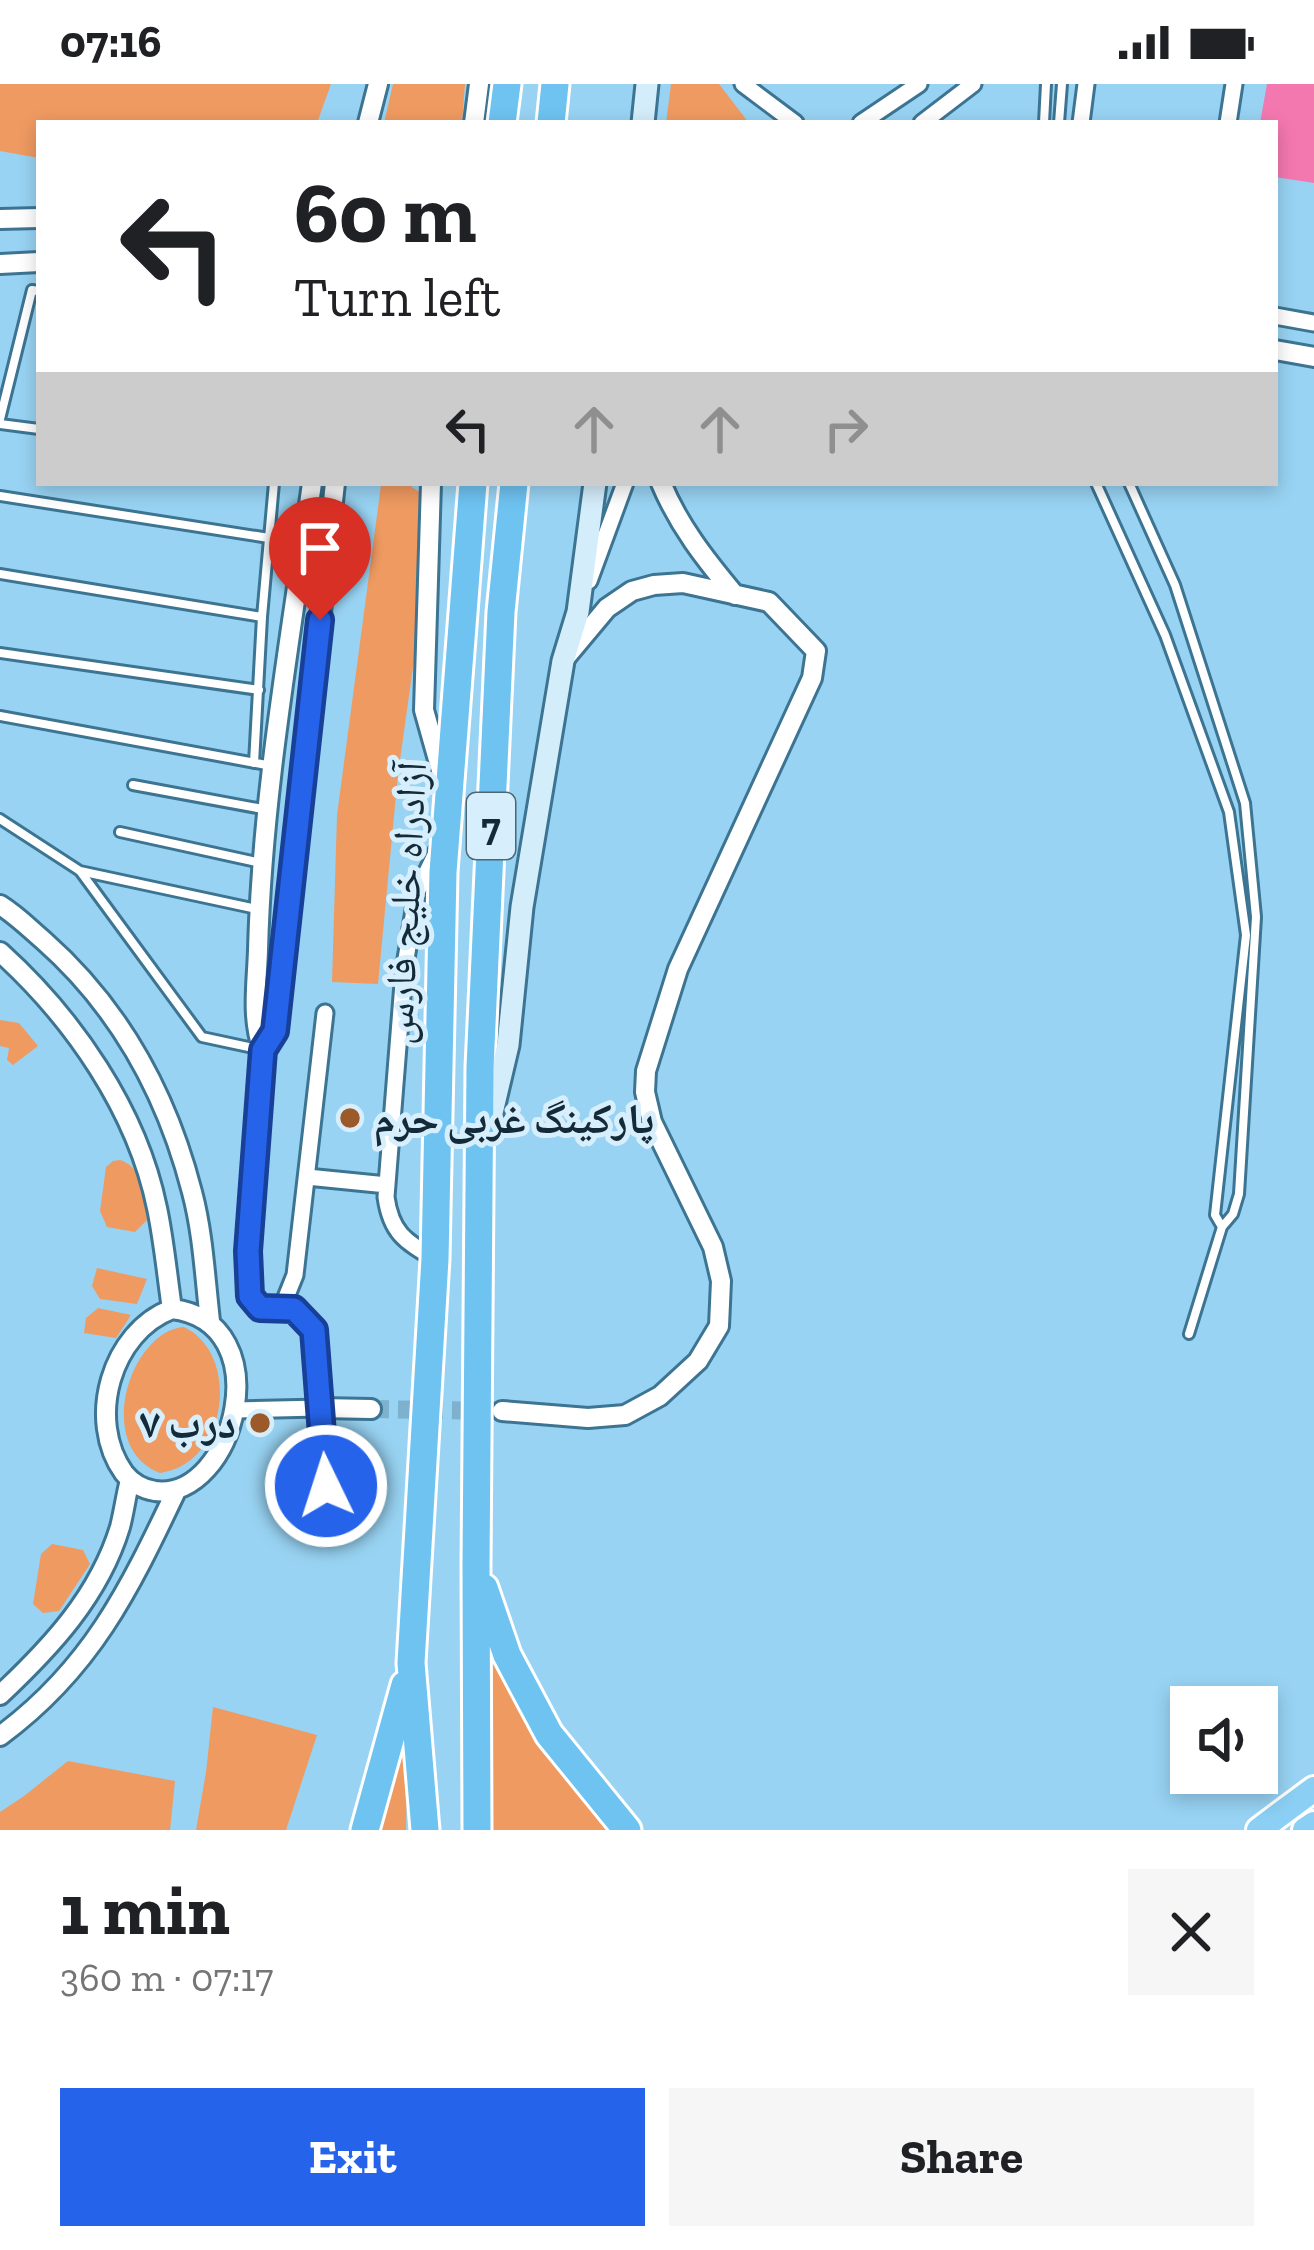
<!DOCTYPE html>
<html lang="en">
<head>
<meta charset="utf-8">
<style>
  body { margin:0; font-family:"Zilla Slab","Noto Naskh Arabic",serif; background:#f6f6f6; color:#202124; height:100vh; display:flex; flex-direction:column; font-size:45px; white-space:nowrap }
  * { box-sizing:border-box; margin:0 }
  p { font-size:39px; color:#757577 }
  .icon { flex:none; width:66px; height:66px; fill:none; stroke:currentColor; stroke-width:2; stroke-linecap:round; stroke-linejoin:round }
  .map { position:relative; height:1746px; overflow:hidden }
  .side { display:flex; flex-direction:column; background:#fff; flex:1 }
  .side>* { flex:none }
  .hud { position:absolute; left:36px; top:36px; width:1242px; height:366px; border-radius:0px; box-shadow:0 6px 18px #0003; background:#fff; color:#202124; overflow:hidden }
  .tools { position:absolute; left:1170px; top:1602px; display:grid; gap:24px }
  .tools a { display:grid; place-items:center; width:108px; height:108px; border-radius:0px; background:#fff; box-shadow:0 6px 18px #0003; font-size:60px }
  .pin { position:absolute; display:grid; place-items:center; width:102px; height:102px; color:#fff; margin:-123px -51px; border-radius:50% 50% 50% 0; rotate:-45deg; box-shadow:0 0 12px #0007 }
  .pin .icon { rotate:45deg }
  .me { position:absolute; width:132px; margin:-66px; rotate:356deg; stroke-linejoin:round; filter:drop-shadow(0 0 9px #0008) }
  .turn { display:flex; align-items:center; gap:42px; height:252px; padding:0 60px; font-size:54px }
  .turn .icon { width:156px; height:156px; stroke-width:2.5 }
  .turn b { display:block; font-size:84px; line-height:102px }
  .lanes { display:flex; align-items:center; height:114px; padding:0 60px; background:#0003; justify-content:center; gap:60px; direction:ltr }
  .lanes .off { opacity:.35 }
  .round { display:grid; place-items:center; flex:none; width:126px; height:126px; border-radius:0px; background:#f6f6f6 }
  .overview { display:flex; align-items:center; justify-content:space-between; height:204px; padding:0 60px }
  h1 { font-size:72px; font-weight:800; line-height:90px }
  .cta { display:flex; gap:24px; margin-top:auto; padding:24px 60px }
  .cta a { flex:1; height:138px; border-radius:0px; background:#2563eb; color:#fff; font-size:48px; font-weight:800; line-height:138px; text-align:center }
  .cta a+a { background:#f6f6f6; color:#202124 }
  .status { display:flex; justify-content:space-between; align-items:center; height:84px; padding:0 60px; background:#fff; direction:ltr }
  .status svg { height:33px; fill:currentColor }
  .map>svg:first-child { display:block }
  .green { fill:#ef9a61 }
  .water { fill:#f478b0 }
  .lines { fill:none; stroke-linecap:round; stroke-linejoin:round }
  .tertiary-tunnel { stroke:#7db1ce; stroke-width:18; stroke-dasharray:18 9; stroke-linecap:butt }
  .service-casing { stroke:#3c7492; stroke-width:14 }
  .minor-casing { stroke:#3c7492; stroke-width:21 }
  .tertiary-casing { stroke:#3c7492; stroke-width:24 }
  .secondary-casing { stroke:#3c7492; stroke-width:27 }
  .trunk-casing { stroke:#fff; stroke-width:30 }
  .motorway-casing { stroke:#fff; stroke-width:33 }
  .service { stroke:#fff; stroke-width:8 }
  .minor { stroke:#fff; stroke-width:15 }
  .tertiary { stroke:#fff; stroke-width:18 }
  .secondary { stroke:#d4edfb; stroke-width:21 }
  .trunk { stroke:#8bcff4; stroke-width:24 }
  .motorway { stroke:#6ec3f1; stroke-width:27 }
  .route-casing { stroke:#184099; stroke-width:30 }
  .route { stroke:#2563eb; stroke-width:21 }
  .poi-dot { fill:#9c5929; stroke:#d7eefc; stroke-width:4.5 }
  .labels { text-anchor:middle; stroke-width:10; stroke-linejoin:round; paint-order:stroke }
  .shield { fill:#d7eefc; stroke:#4e6673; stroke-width:3 }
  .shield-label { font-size:39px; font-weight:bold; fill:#132b38 }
  .street-label { font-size:42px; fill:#132b38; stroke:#d7eefc }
  .poi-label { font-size:42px; font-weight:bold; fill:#132b38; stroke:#d7eefc; text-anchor:start }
</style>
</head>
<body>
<div class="status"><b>07:16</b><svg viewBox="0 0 49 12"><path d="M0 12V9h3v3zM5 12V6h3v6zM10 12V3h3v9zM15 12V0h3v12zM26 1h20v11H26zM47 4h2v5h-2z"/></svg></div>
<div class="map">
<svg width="1314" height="1746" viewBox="0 0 1314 1746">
  <rect width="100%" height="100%" fill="#98d3f3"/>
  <!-- green -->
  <path class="green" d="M0,0H331L317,39H39V74L0,67Z
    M393,0H465L462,39H384Z
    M671,0H719L749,39H666Z
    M406,399L424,411L426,491L398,690L378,900L332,898L337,731L381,401Z
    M0,936L19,939L38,962L13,981L7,976L9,964L0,962Z
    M120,1076C144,1083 143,1114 148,1135L135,1148L107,1143L100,1127L106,1083L113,1077Z
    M97,1184L147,1195L137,1220L100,1215L92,1202Z
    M98,1224L131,1231L116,1254L84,1249L86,1234Z
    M184,1243C242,1271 227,1381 160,1389C93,1363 130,1247 184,1243Z
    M52,1460L83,1466L90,1480L59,1527L43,1529L33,1520L41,1470Z
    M486,1544L539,1664L608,1746H490L492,1670Z
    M213,1623L317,1651L286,1746H196L206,1688Z
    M408,1638L406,1746H376Z
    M68,1677L175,1697L170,1746H0V1728L24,1712Z"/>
  <!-- water -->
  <path class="water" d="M1267,0H1314V99L1275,93V39H1260Z"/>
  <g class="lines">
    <!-- tertiary-tunnel -->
    <path class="tertiary-tunnel" d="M371,1325L502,1327"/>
    <!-- service casing -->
    <g class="service-casing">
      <path id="service" d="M1044,39L1046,0
        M1059,39L1062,0
        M0,335L32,206L39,207
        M0,340L39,345
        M1096,399L1165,551L1229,728L1246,851L1215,1131L1222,1143L1233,1130L1239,1110L1256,833L1245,719L1175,501L1129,399
        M0,412L269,454
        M0,490L262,533
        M0,569L259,606
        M0,632L272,682
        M254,679L262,533L274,399
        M133,701L268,726
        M0,735L80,787L202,953L258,965
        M120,748L261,779
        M80,787L257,825
        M1189,1250L1222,1143"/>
    </g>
    <!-- minor casing -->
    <g class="minor-casing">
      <path id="minor" d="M743,0L795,39
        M861,39L919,0
        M922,39L973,0
        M1081,39L1086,0
        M1228,39L1234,0
        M1275,232L1314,239
        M589,497L625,399
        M307,1093L387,1101
        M435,1175C405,1157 391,1149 386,1113L404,887L417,808L437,767
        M281,1226L295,1191L325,929
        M236,1326L320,1324L326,1403
        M294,1403H370"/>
    </g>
    <!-- tertiary casing -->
    <g class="tertiary-casing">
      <path id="tertiary" d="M368,39L378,0
        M474,39L479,0
        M0,135L39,134
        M0,180L39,178
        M1275,266L1314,273
        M312,399C291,553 262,710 258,866C257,899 251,934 263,966L248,1167L250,1212L260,1224L294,1225L314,1246L320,1324L371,1325
        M431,399L424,626L444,697
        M661,399C679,442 705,475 735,511
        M0,821C16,831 29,844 43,856C119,923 167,1011 192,1108C203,1149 205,1194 210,1237
        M0,868C73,934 137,1026 157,1124C164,1157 167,1191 172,1225
        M263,966L276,947L335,399
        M172,1225C281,1238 235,1417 155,1407C142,1405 132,1399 124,1389C86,1336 111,1248 172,1225Z
        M502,1327L588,1334L625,1331L660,1312L698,1277L719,1242L721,1197L713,1163L652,1038L645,1008L646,987L678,885L812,594L816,567L769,518L683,499L654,501L632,507L607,524L566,573
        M0,1611C51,1563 99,1512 120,1443C124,1428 126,1411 130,1396
        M0,1652C91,1585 129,1506 176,1407"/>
    </g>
    <!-- secondary casing -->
    <g class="secondary-casing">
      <path id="secondary" d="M643,39L647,0
        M487,1050L508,961L522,823L563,577L578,528L595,399"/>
    </g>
    <!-- trunk casing -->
    <g class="trunk-casing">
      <path id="trunk" d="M1259,1746L1314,1705
        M1305,1746L1314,1740"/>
    </g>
    <!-- motorway casing -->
    <g class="motorway-casing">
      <path id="motorway" d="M502,39L507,0
        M551,39L555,0
        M484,1504L507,1571L549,1650L627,1746
        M365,1746L405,1601
        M425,1746L411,1579L435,1175L443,788L473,399
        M477,1746L476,1481L480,983L501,528L514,399"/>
    </g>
    <!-- service -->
    <use href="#service" class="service"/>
    <!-- minor -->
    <use href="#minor" class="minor"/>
    <!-- tertiary -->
    <use href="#tertiary" class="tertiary"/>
    <!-- secondary -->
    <use href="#secondary" class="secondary"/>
    <!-- trunk -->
    <use href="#trunk" class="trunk"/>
    <!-- motorway -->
    <use href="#motorway" class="motorway"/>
  </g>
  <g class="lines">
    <!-- route casing -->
    <g class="route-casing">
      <path id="route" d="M320,536L275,947L263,966L248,1167L250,1212L260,1224L294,1225L314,1246L326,1402"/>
    </g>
    <!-- route -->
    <use href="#route" class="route"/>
  </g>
  <!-- markers -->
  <g class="poi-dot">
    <circle cx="350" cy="1034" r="12"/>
    <circle cx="260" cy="1339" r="12"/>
  </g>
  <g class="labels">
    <!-- shield labels -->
    <rect class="shield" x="467" y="709" width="48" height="66" rx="9"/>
    <g class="shield-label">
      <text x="491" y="756">7</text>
    </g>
    <!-- street labels -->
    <g class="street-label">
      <text transform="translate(404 819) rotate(-87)" y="15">آزادراه خلیج فارس</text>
    </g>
    <!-- poi labels -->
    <g class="poi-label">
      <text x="374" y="1049">پارکینگ غربی حرم</text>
      <text x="236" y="1354" text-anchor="end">درب ۷</text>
    </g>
  </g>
</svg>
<div class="tools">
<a><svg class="icon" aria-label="sound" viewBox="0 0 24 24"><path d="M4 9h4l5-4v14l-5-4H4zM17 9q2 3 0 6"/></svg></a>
</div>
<div class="pin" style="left:320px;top:536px;background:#d93025"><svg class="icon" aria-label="arrive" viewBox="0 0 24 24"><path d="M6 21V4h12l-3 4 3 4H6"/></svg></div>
<svg class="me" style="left:326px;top:1402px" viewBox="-20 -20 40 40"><circle r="17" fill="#2563eb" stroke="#fff" stroke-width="3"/><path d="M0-11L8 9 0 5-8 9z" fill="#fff"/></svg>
<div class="hud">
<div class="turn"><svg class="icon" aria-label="left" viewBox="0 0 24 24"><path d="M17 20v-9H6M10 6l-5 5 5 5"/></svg><div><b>60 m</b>Turn left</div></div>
<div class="lanes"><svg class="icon" aria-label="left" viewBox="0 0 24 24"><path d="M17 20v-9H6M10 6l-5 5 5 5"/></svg><svg class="icon off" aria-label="ahead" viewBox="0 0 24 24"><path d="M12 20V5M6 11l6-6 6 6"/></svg><svg class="icon off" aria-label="ahead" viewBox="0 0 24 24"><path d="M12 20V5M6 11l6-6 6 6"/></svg><svg class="icon off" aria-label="right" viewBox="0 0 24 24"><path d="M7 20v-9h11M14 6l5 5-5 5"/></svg></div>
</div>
</div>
<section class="side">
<div class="overview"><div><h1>1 min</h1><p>360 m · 07:17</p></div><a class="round"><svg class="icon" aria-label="close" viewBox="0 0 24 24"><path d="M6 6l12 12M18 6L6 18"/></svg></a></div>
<div class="cta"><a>Exit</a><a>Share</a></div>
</section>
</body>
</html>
